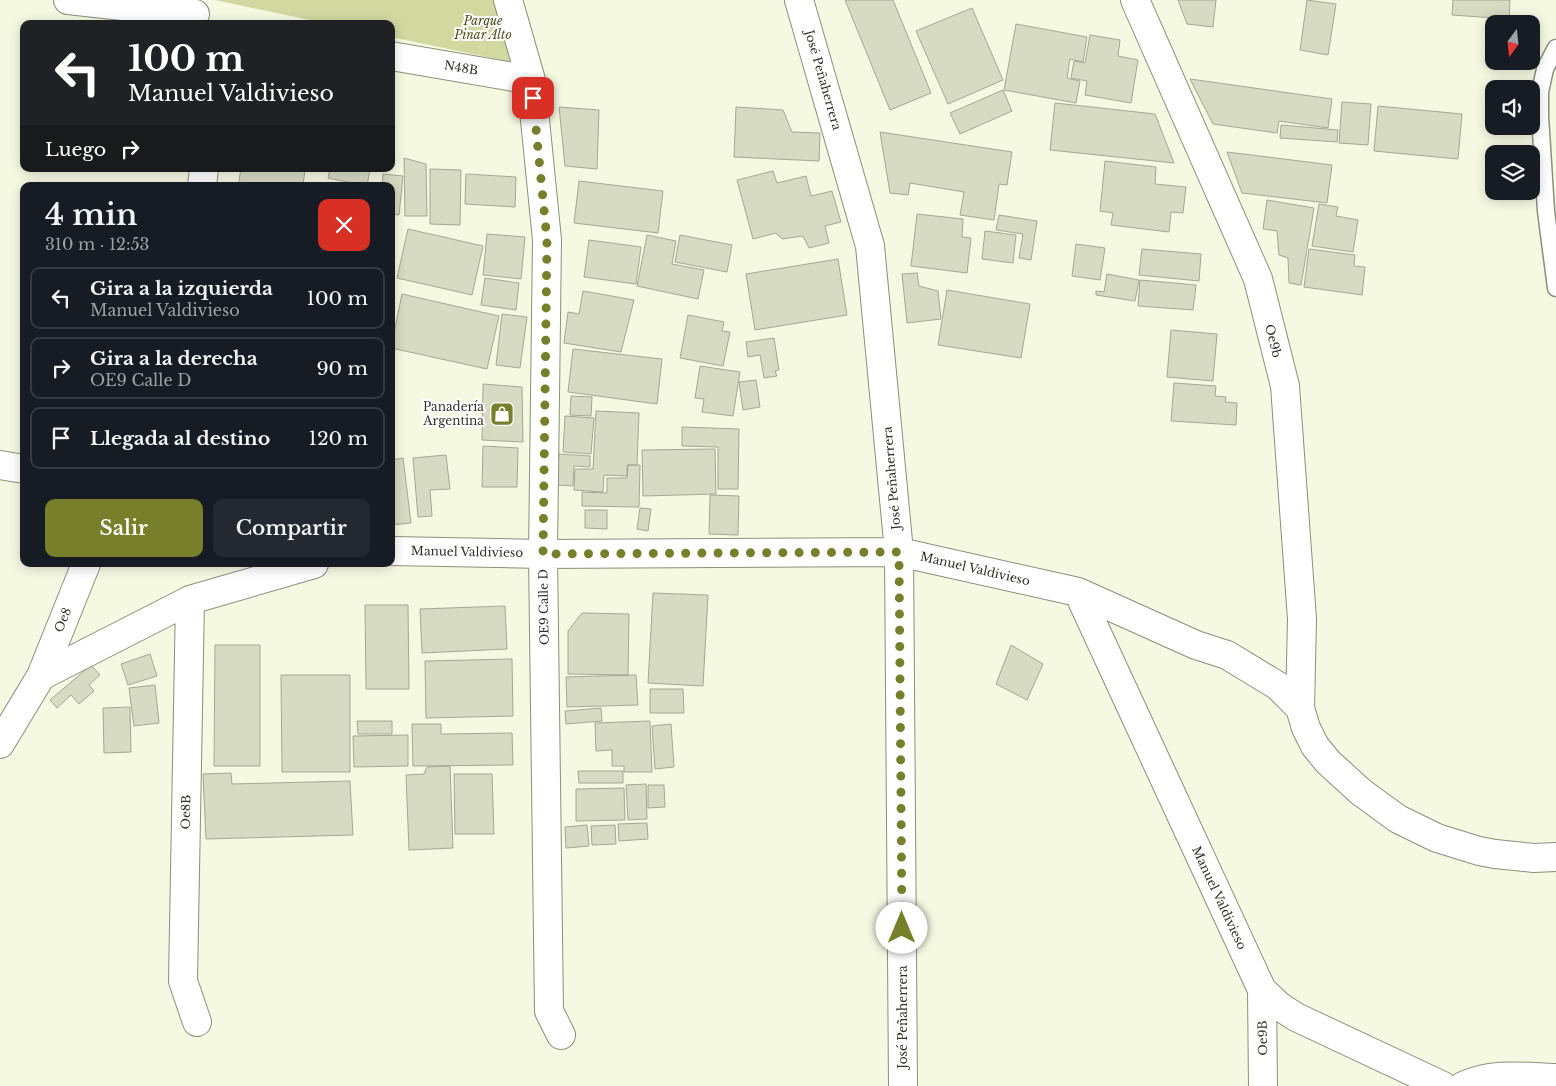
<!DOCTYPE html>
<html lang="es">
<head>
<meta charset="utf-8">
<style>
  body { margin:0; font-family:"Libre Baskerville",serif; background:#242831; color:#f1f3f6; height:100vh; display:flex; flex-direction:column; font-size:19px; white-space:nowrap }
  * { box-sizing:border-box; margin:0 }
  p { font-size:16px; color:#9ea1a6 }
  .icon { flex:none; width:28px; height:28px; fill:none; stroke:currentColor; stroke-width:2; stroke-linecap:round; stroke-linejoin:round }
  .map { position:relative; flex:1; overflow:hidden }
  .details { position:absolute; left:20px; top:182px; width:375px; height:385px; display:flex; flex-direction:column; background:#171b24; border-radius:10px; box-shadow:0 2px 12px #0003 }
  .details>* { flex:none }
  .banner { position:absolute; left:20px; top:20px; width:375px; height:152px; border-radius:10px; box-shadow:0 2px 12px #0003; background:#202124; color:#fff; overflow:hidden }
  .needle { width:32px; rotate:195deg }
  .fabs { position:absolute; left:1485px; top:15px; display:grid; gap:10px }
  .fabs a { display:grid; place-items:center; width:55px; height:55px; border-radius:10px; background:#171b24; box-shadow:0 2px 12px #0003; font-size:25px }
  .pin { position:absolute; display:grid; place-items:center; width:42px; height:42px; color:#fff; margin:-21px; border-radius:10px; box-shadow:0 2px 8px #0006 }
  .me { position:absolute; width:55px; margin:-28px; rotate:0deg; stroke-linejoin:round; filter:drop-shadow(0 0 4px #0008) }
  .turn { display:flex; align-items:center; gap:18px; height:105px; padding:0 25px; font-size:22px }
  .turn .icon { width:65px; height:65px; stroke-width:2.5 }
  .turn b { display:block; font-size:35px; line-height:42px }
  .then { display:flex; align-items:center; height:48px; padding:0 25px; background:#0003; gap:10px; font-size:19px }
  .round { display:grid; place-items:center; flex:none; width:52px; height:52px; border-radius:10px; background:#242831 }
  .head { display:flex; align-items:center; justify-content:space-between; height:85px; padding:0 25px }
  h1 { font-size:30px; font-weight:600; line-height:38px }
  .primary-button { display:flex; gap:10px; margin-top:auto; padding:10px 25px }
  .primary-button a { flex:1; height:58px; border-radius:10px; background:#787f2a; color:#fff; font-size:20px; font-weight:600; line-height:58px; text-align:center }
  .primary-button a+a { background:#242831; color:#f1f3f6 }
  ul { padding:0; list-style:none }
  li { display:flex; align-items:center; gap:15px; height:62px; margin:0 10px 8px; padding:0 15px; border:2px solid #363941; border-radius:10px }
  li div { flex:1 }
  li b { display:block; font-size:19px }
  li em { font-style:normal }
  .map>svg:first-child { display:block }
  .green { fill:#d1d8a0 }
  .building { fill:#d7dbc3; stroke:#a4a892 }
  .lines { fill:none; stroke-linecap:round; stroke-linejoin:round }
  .service-casing { stroke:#8c8f79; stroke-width:19 }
  .minor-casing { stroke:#8c8f79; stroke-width:30 }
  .service { stroke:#fff; stroke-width:16 }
  .minor { stroke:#fff; stroke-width:28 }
  .route { stroke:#787f2a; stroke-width:9; stroke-dasharray:0 16.2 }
  .labels { text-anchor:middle; stroke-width:4; stroke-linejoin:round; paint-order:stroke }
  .park-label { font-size:12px; font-style:italic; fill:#4b5017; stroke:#fff }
  .street-label { font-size:12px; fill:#313229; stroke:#fff }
  .poi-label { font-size:12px; fill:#313229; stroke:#fff; text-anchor:end }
</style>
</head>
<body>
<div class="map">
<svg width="1556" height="1086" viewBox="0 0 1556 1086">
  <rect width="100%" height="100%" fill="#f6f9e2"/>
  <!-- green -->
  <path class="green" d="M215,0H505L526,65L391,37V24H329Z"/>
  <!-- building -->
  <path class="building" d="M845,0H893L931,93L890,110Z
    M1178,0H1216L1213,27L1187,24Z
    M1307,0L1336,4L1328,55L1300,50Z
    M1453,0H1510L1509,19L1452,15Z
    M972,8L1003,80L948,104L916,31Z
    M1016,24L1087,37L1083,62L1070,59L1067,78L1080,81L1076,103L1004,90Z
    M1090,35L1120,40L1118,56L1138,60L1131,103L1085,95L1087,81L1071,78L1074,61L1085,63Z
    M1190,79L1332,99L1328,128L1279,121L1277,133L1213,124Z
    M1003,90L1012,111L960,134L950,113Z
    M1342,102L1371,104L1368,145L1339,143Z
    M1055,103L1155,114L1174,163L1050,150Z
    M1378,106L1462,114L1458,159L1374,151Z
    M559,107L599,110L597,169L565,166Z
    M736,107L783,110L792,132L820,133L819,161L734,157Z
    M1281,125L1338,130L1337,142L1280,138Z
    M880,132L1012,152L1007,185L999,184L994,220L960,215L964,192L910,183L908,195L890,193Z
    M1227,152L1332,165L1327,203L1242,193Z
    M404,158L426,164L427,216H405Z
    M1105,161L1156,167L1155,184L1186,187L1183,213L1171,212L1169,232L1111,225L1113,213L1100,211Z
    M241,169H305L303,186H238Z
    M330,169H370L367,186L328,178Z
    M430,169L461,170L460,225L430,224Z
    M773,171L777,183L806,176L811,196L832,191L841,222L825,226L829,243L809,248L803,236L782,239L776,233L753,239L737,180Z
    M383,174L403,176L399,215L391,214V186H382Z
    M466,174L516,177L515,207L465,204Z
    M579,181L663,191L658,233L574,223Z
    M1267,200L1314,208L1301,285L1289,283L1288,258L1279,255L1277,231L1263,229Z
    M1319,204L1338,207L1336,216L1358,220L1353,252L1312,246Z
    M917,214L963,219L962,237L971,238L967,273L911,266Z
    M999,215L1037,221L1031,260L1019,258L1023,234L996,230Z
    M408,229L483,246L472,295L397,278Z
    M985,231L1016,235L1013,263L982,259Z
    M487,234L525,237L521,279L483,275Z
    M647,235L676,241L672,264L704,270L698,299L637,286Z
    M680,235L732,245L727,272L675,262Z
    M589,240L641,247L636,284L584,277Z
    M1076,244L1105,248L1100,280L1072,276Z
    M1142,249L1201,254L1199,281L1139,275Z
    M1309,249L1355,255L1354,266L1365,267L1362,295L1304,287Z
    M838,259L847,315L755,330L746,274Z
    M917,273L919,286L938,291L941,319L907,323L902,274Z
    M1107,274L1139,280L1135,301L1096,295V291L1104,292Z
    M485,278L519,283L516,310L481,305Z
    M1140,280L1196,285L1193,310L1138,306Z
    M947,290L1030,304L1021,358L938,345Z
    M583,291L634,300L621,352L564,343L568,312L579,314Z
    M402,294L499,316L487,369L391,348Z
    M502,314L527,317L520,368L496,365Z
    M688,315L724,322L722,331L730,332L723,366L680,358Z
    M1171,330L1217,334L1213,381L1167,377Z
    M774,338L779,370L775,371L777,376L764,378L760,355L748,357L746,342Z
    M573,349L662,359L657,404L568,392Z
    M700,366L740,372L733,416L702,412L704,399L695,398Z
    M756,380L760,407L743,410L739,382Z
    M1174,383L1216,386L1215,396L1226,397L1225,402L1237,403L1236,425L1171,421Z
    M483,384L522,387L523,442L482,440Z
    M571,396L592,397L591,416L570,415Z
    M596,411L639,413L637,465H627V476L604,475L603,492L574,490L575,469H593Z
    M565,416L594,418L591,454L563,452Z
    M682,427L739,429L738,489H718V447L682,446Z
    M483,446L518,448L517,487H482Z
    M715,449L716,494L643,496L642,450Z
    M559,454L590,456V467L574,466L573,486L557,485Z
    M446,455L450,489L430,490L432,516L418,517L413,458Z
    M403,458L411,523L391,525V460Z
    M628,465H640L639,507L582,506V492L607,493V478H627Z
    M710,495L739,496L738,535L709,534Z
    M640,508L651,509L648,531L637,529Z
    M585,510H607V529L585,528Z
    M653,593L708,595L703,686L648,683Z
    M365,605H408L409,689H366Z
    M505,606L507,649L422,653L420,609Z
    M582,613L629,614L628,675L568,674V631Z
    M215,645H260V766H214Z
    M1011,645L1043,664L1027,700L996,684Z
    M150,654L157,676L128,685L121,664Z
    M512,659L513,716L426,718L425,661Z
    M91,665L100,675L89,685L94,691L79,704L71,695L57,708L50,700Z
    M281,675H350V772H282Z
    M636,675L638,705L567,707L566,677Z
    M155,685L159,723L134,726L129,688Z
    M650,689H683L684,713H650Z
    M130,707L131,752L104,753L103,708Z
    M601,708L602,721L566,724L565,711Z
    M357,721H392V734H358Z
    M650,721L652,772H624V766H612V750L596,751L595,723Z
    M412,724H441V734L512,733L513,765L413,766Z
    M671,724L674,767L655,769L652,726Z
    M408,735V766L354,767L353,736Z
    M450,766L453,848L409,850L406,775L424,774L427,767Z
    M578,771H623V783H579Z
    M231,773L232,784L350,781L353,835L206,839L203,774Z
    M454,774H492L494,834H455Z
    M646,784L647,819L628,820L626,785Z
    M648,785H664L665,807L648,808Z
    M624,788L625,820L576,821V789Z
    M647,823L648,839L619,841L618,824Z
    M587,825L589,846L566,848L565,827Z
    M615,825L616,844L592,845L591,826Z"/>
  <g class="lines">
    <!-- service casing -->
    <g class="service-casing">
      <path id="service" d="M1556,48L1545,69L1540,92V116L1546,211L1556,288"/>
    </g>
    <!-- minor casing -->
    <g class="minor-casing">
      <path id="minor" d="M68,0L195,14
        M508,0L531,80L547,240L543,554L549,1011L561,1035
        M799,0L870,246L899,552L903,1086
        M1135,0L1258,279L1285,386L1302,619L1300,708L1306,728L1315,746L1328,762L1361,792L1398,819L1437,838L1479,851L1495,854L1534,858L1556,857
        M391,56L531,80
        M202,186L204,169
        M0,465L24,469
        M391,551L543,554L899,552L1078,592L1196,645L1227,655L1278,686L1300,708
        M1078,592L1262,990L1279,1006L1296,1017L1443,1086
        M190,600L183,981L197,1022
        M41,676L190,600L314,564
        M0,744L41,676L86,564
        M1262,990L1263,1086
        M1463,1086C1493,1072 1524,1077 1556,1078"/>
    </g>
    <!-- service -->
    <use href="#service" class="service"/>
    <!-- minor -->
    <use href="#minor" class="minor"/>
  </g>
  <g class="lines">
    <!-- route -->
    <path class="route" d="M533,98L547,240L543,554L899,552L902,928"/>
  </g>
  <!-- icons -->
  <defs>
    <g id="shop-square" transform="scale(1.25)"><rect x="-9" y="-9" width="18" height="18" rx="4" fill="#787f2a" stroke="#fff"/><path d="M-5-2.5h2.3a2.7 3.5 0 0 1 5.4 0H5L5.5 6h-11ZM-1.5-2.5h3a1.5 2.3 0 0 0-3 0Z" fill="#fff"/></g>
  </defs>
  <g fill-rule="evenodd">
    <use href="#shop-square" x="502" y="414"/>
  </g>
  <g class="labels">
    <!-- park labels -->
    <g class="park-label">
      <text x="483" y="25">Parque<tspan x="483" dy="14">Pinar Alto</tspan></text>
    </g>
    <!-- street labels -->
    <g class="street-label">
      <text transform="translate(461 68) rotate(10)" y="4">N48B</text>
      <text transform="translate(823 80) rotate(74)" y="4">José Peñaherrera</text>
      <text transform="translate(1273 341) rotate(76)" y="4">Oe9b</text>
      <text transform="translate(892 478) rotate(-95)" y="4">José Peñaherrera</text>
      <text transform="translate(467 552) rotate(1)" y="4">Manuel Valdivieso</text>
      <text transform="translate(975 569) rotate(13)" y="4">Manuel Valdivieso</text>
      <text transform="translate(544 607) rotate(-91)" y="4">OE9 Calle D</text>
      <text transform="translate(63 620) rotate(-68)" y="4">Oe8</text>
      <text transform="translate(186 812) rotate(-89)" y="4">Oe8B</text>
      <text transform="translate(1219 898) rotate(65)" y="4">Manuel Valdivieso</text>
      <text transform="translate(903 1017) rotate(-90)" y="4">José Peñaherrera</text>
      <text transform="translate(1263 1038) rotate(-91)" y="4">Oe9B</text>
    </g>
    <!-- poi labels -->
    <g class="poi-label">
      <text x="484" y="411">Panadería<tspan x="484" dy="14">Argentina</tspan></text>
    </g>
  </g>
</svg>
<div class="fabs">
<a><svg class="needle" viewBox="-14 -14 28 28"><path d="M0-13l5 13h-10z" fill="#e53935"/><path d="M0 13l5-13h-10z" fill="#9ea1a6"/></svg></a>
<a><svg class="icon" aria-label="sound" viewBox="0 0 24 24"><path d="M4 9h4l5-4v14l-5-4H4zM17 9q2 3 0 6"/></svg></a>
<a><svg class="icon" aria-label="layers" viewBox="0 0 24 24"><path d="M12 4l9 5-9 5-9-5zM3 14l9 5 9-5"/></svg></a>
</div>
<div class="pin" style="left:533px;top:98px;background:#d93025"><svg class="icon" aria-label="arrive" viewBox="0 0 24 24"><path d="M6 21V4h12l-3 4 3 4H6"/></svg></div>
<svg class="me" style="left:902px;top:928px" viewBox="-20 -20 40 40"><circle r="19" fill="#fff"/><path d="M0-13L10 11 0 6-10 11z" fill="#787f2a"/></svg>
<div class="banner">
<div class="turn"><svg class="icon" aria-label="left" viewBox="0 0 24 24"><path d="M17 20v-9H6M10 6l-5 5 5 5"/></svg><div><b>100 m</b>Manuel Valdivieso</div></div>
<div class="then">Luego<svg class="icon" aria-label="right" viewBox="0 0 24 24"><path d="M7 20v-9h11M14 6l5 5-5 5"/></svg></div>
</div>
<section class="details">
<div class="head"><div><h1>4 min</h1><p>310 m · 12:53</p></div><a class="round" style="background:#d93025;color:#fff"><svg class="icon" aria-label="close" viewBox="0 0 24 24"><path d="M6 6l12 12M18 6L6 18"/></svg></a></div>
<ul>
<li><svg class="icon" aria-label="left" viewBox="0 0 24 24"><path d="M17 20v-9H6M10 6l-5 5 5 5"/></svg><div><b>Gira a la izquierda</b><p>Manuel Valdivieso</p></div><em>100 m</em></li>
<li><svg class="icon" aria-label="right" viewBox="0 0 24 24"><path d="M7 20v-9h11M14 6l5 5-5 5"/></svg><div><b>Gira a la derecha</b><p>OE9 Calle D</p></div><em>90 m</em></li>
<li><svg class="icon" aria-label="arrive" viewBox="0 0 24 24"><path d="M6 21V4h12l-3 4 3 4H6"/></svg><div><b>Llegada al destino</b></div><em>120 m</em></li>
</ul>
<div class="primary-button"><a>Salir</a><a>Compartir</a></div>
</section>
</div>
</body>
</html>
